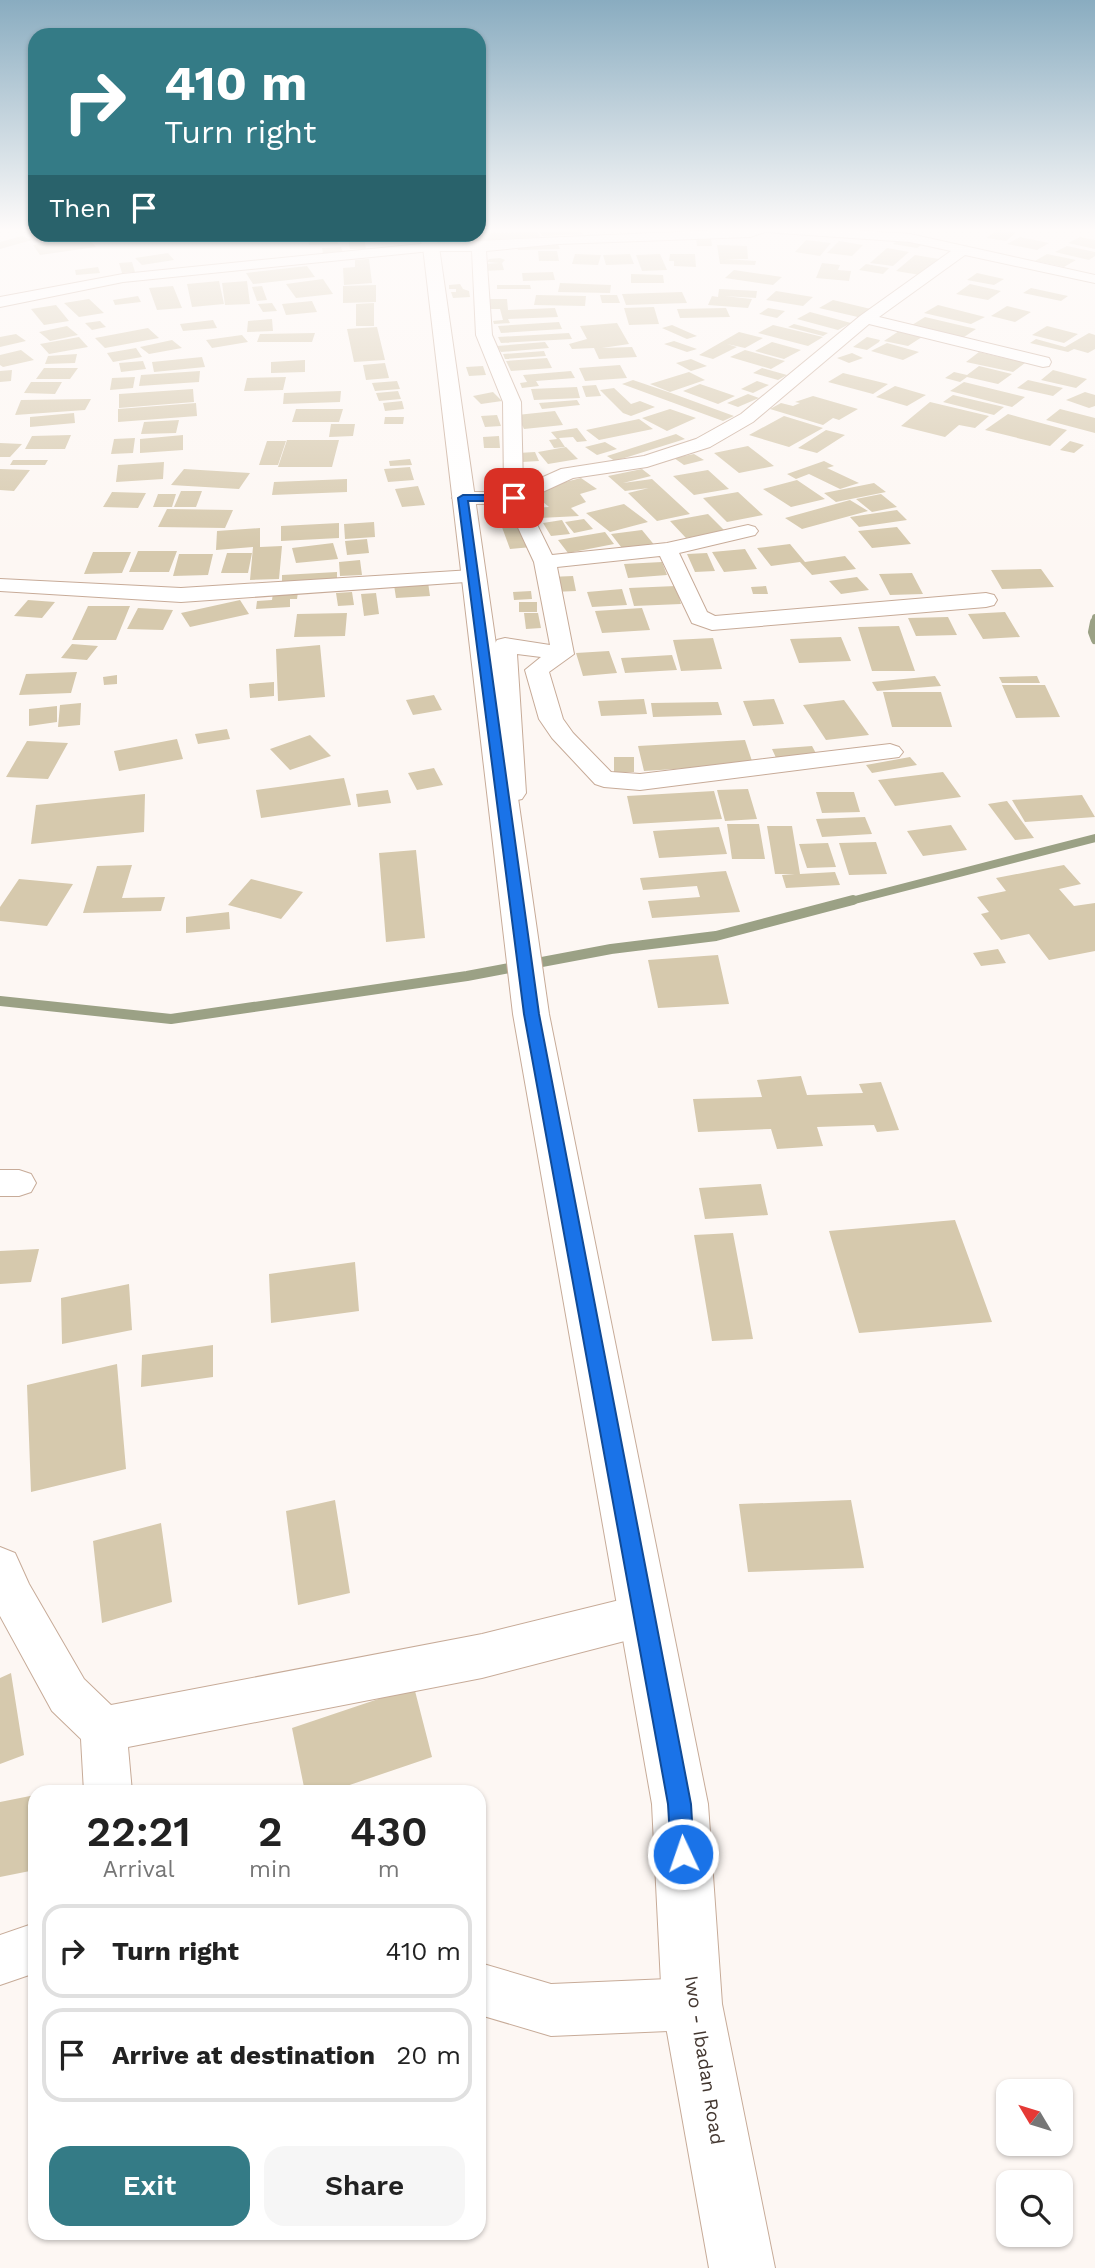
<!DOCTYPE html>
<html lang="en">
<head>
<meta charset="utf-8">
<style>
  body { margin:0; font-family:"Work Sans",sans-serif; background:#f6f6f6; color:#222; height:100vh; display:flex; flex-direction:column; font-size:26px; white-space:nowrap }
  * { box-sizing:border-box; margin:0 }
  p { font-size:23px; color:#767676 }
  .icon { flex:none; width:38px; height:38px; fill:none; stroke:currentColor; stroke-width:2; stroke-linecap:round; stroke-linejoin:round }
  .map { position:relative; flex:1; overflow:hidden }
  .panel { position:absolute; left:28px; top:1785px; width:458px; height:455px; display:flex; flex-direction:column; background:#fff; border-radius:21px; box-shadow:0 2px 5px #0004 }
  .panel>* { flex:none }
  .hud { position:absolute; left:28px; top:28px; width:458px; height:214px; border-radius:21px; box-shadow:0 2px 5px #0004; background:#347b86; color:#fff; overflow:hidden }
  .needle { width:46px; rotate:308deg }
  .tools { position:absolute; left:996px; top:2079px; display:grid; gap:14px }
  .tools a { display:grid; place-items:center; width:77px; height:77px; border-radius:14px; background:#fff; box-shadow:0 2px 5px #0004; font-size:35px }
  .pin { position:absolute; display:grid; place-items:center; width:60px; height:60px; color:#fff; margin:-30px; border-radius:14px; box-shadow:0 4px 10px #0006 }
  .me { position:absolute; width:77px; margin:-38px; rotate:357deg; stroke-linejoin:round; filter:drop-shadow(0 0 5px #0008) }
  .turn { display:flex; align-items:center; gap:24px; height:147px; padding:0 21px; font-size:32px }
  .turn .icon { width:91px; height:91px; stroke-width:2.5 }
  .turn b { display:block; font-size:49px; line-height:60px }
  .then { display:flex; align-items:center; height:66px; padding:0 21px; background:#0003; gap:14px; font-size:26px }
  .eta { display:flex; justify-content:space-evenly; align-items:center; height:119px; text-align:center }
  .eta b { font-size:42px; font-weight:600; line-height:49px }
  .action { display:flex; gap:14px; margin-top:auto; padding:14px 21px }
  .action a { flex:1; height:80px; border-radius:21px; background:#347b86; color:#fff; font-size:28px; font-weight:600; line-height:80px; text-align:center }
  .action a+a { background:#f6f6f6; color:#222 }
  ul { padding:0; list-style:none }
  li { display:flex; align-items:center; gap:21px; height:94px; margin:0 14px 10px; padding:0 7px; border:4px solid #e0e0e0; border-radius:21px }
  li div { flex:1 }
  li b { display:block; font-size:26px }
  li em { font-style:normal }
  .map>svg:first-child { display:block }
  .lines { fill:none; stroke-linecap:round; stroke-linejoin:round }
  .stream-far2 { stroke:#9ba185; stroke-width:6 }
  .stream-far1 { stroke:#9ba185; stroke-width:8 }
  .stream { stroke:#9ba185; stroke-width:10 }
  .building { fill:#d6c9ad }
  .minor-casing { stroke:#c7ab98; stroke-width:2 }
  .primary-casing { stroke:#c7ab98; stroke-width:2 }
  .minor { fill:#fff; fill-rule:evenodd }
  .primary { fill:#fff; fill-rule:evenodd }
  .route { fill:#1a73e8; stroke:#114b97; stroke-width:2 }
  .labels { text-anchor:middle; stroke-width:5; stroke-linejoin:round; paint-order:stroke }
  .street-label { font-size:19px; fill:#433730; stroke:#fff }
</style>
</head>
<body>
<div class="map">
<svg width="1095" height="2268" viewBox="0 0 1095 2268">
  <rect width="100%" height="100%" fill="#fdf7f3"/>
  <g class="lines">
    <!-- stream-far2 -->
    <path class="stream-far2" d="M1094,624L1095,617"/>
    <!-- stream-far1 -->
    <path class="stream-far1" d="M1094,622L1092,632L1095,640
      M847,902L1095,838"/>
    <!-- stream -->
    <path class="stream" d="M0,1001L171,1019L467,976L611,949L716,936L853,900"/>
  </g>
  <!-- building -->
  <path class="building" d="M997,229H998L1017,232L1006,241L987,238Z
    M581,230L583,234L542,236L540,232Z
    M538,232L540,237L457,241L455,234Z
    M337,234L338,244L309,245L308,239L286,240V236Z
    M22,236L32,240L0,249V242Z
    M364,237L366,249H350L348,238Z
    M1020,237L1049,243L1037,250L1007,244Z
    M1080,237L1095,240V249L1068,243Z
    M88,238L96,247L40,255L33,245Z
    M696,238H711L712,246H697Z
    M806,240L831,243L820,256L795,252Z
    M898,240L923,244L917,248L893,244Z
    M839,241L863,245L852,256L827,253Z
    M517,244H558L560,249L518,250Z
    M717,245L747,246L748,259H726L756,261L755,265L720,264Z
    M1067,246L1095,252V256L1089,260L1055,252Z
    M341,247L343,253L323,254L322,248Z
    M887,248L909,252L893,266L870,263Z
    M538,251H557L559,261H539Z
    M168,253L174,260L142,265L135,258Z
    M575,254L601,255L598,265L572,264Z
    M630,254L634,264L606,265L603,255Z
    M660,254L667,270L642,271L636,255Z
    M670,254H695L696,267L674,266V261H669Z
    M1047,254L1076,260L1064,267L1035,261Z
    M915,255L939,259L920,275L896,271Z
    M500,258L505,260L502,263L504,270L484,271L482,264L499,263L487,262L489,259Z
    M369,259L372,283L344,285L343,268L355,267V260Z
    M132,262L135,272L122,273L119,263Z
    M822,263L840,265L838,270L851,271L849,281L816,278Z
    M866,264L889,268L883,274L859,270Z
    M307,266L315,277L253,284L246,273Z
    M98,267L100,273L76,275L75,270Z
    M734,270L782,277L773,285L725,278Z
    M553,272L555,280L523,281L522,273Z
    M977,273L1004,279L994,285L967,280Z
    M631,274L663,275L664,283H631Z
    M323,279L333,294L296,298L286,284Z
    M219,281L224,304L192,307L187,284Z
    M247,281L250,304L225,305L222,283Z
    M560,283L611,285L610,293L558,292Z
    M460,284L463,289L469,291L470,297L453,298L451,292H456V289H449V285Z
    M970,284L1001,291L988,300L956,294Z
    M376,285V302L343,303V286Z
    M497,285H530L531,289H497Z
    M173,286L182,308L157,310L149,288Z
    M262,286L267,300L257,301L252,287Z
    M1031,288L1068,296L1061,301L1023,293Z
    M719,289L757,291L756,298L724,296L752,299L748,308L708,305L712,296L718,297Z
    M776,291L813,297L803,306L766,300Z
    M682,292L687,303L626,305L622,294Z
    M536,295L586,296L585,306L534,305Z
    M600,295H617L620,303H602Z
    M138,296L141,302L115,305L113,300Z
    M89,299L104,313L79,317L64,303Z
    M489,299H507L508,310L555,308L558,317L508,319L510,323L494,324L493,321L503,320L500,309H489Z
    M833,300L875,310L862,318L819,308Z
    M312,301L317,312L286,315L282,304Z
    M272,303L277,311L263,312L258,304Z
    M374,303V326H356V304Z
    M56,305L69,321L44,325L31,309Z
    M938,305L985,317L971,324L924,313Z
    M1007,306L1031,312L1015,322L991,316Z
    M654,307L659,324L629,325L624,308Z
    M726,308L730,317L680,318L677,309Z
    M768,308L785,311L777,318L759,314Z
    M810,312L851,323L838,330L797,319Z
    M925,317L976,329L964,337L912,325Z
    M272,319L273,331L247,332L248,321Z
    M213,320L217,328L183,331L180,324Z
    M100,321L106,327L92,330L85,323Z
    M559,322L562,329L501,333L498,326Z
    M617,323L629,344L602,348L632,347L637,357L599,359L594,348L572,349L569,344L587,339L580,326Z
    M794,324L828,333L823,336L788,327Z
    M672,325L697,336L687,339L662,328Z
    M773,325L823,337L808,346L758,333Z
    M67,326L78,335L50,341L39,332Z
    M1047,326L1078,334L1064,343L1032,335Z
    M377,327L385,360L354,362L347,329Z
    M148,328L159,338L105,348L95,338Z
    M899,331L922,337L908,346L884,341Z
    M739,332L763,338L745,348L727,344L737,347L713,359L699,355Z
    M315,333L312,342H257L260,334Z
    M569,333L572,339L501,343L498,337Z
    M1089,333L1095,335V349L1088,353L1074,349L1068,352L1030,343L1036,339L1065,347Z
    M16,334L26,341L0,347V337Z
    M242,335L248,342L212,348L206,340Z
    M79,337L88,347L49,354L40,344Z
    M867,337L880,340L879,342L867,350L853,347Z
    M172,340L182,348L149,354L140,347Z
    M674,341L697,349L687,352L664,344Z
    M545,342L549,348L501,352L497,346Z
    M772,342L801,350L784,359L755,351Z
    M887,343L919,352L903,360L871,351Z
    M136,348L142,357L113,362L107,353Z
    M21,350L34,360L3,367L0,365V355Z
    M745,350L785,361L771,369L730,357Z
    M544,351L546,356L505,359L503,354Z
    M979,352L1025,363L1013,372L966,362Z
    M852,353L863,358L849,363L837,358Z
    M77,354L75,363L45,364L48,356Z
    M202,357L205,367L154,372L152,362Z
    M547,358L552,368L511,371L506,361Z
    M691,359L707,366L691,371L676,363Z
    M305,360V372L271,373V362Z
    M143,361L146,369L121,372L119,363Z
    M385,363L389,378L366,380L363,365Z
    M620,365L627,378L585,381L579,368Z
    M483,366L486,375L469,376L466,367Z
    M979,366L1012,374L998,384L967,377L960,382L945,378L954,372L967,375Z
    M44,368H78L70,379H36Z
    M762,368L787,375L778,380L753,373Z
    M12,370L11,381L0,382V371Z
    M1053,370L1087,379L1076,388L1041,380Z
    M200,371L199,382L139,386L141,375Z
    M571,371L575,378L536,381L539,386L522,388L520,383L527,382L523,375Z
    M689,372L705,380L670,392L650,384Z
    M843,373L888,384L873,394L828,382Z
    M135,377L133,388L110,390L112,378Z
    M286,377L283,390L244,391L247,378Z
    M633,380L671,393L734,416L723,421L622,384Z
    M1028,380L1063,388L1053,396L1017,388Z
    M397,381L400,389L375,391L372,383Z
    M757,381L769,385L753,393L741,389Z
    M31,382H62L55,394L24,393Z
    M964,382L1025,397L1012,407L950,391Z
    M700,384L735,396L718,404L683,391Z
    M596,385L601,396L586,397L582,386Z
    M895,386L926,395L907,406L876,397Z
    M577,387L580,398L534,400L531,389Z
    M614,388L631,404L640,401L655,407L631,416L623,413L600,390Z
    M193,389L194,402L119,408V394Z
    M341,391L340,402L283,404L284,393Z
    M398,391L401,399L379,401L376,393Z
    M493,392L502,401L481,404L473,396Z
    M1085,392L1095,395V406L1089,408L1066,400Z
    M748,394L759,398L738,407L727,403Z
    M953,395L1004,407L994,415L943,402Z
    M813,396L858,409L839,420L833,418L823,425L770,409L781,403L793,406L800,403L795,402Z
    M91,399L85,410L15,415L21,400Z
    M577,400L580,405L542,409L539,403Z
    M402,401L404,409L385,411L383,403Z
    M930,402L989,416L975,428L959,425L945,437L901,426Z
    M196,403L197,416L118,422V409Z
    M296,409H343L339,422H292Z
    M670,409L696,418L667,431L642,418Z
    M1060,409L1095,418V433L1046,420Z
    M555,411L563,425L524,429L517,415Z
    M74,413L75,423L30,427V417Z
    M1008,414L1067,430L1050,446L985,430Z
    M497,415L501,426L485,427L481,416Z
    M784,416L823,428L789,447L749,435Z
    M385,417H404L403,424H384Z
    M639,419L653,429L599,440L586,430Z
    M179,420L176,433L141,434L144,422Z
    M331,424H355L353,436L329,437Z
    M577,428L587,441L577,442L573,437L559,438L565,447L554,448L549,440L557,439L551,432Z
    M826,430L845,435L817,453L798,448Z
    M676,434L685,439L615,461L607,456Z
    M71,435L65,449H25L32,436Z
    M183,435V450L140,453V439Z
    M499,436L500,448H484L483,437Z
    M135,438L133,453L111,454L114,439Z
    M287,440H339L332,467H278Z
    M267,441H286L278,465H259Z
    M1070,441L1084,445L1074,453L1060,450Z
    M605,442L617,449L597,455L585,447Z
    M0,443L22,444L10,457H0Z
    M748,446L774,466L739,473L714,453Z
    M566,447L578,459L548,464L538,452Z
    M535,452L539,461L522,462L518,453Z
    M694,454L704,460L684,465L674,458Z
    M410,459L412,465L390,466L389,461Z
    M13,460H48L45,465H10Z
    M824,461L834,466L827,468L859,483L840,489L809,474L796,479L787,474Z
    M164,462L163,479L116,482L118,465Z
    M410,467L414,480L388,482L384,469Z
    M0,469L30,470L14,491L0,490Z
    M184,469L250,473L239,489L171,485Z
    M642,469L651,476L623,483L652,479L690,514L657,521L628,493L649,488L625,491L608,476Z
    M708,470L729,489L694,495L673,476Z
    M491,474H504L503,494H490Z
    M581,478L597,489L580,494L586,502L571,508L579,516L540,518L533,508L549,507L530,491Z
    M347,479V492L272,495L274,482Z
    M797,480L825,499L791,507L763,489Z
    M874,483L886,492L836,502L824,493Z
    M418,486L425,505L402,507L395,489Z
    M181,491H202L196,507H174Z
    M112,492L146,493L138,508L103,507Z
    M738,492L763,515L727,522L703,498Z
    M158,494H176L172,507H153Z
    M881,494L897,507L872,512L856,499Z
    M850,500L868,511L802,529L785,518Z
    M624,504L648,522L610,532L586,513Z
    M167,509L233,510L225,528L158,527Z
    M518,510L532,547L510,549L496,511Z
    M897,510L907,520L859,527L850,517Z
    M708,514L725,531L686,538L670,521Z
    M584,519L593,529L574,533L565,522Z
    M562,520L570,534L551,536L543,523Z
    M374,522L375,537L345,539L344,524Z
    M339,523V538L281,541V526Z
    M897,527L911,544L872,548L858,531Z
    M260,528V547L282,546L279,579L250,580L253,547L216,550L217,531Z
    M642,530L656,547L625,552L611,534Z
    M605,532L614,544L568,553L558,540Z
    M367,539L369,553L347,555L345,541Z
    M333,543L338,559L296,563L292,548Z
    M790,544L805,562L845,556L856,569L812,575L800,562L771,566L757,548Z
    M745,549L757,569L724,572L712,552Z
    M138,551H177L169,572H129Z
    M93,552H131L122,573L84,574Z
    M227,553H252L248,573H221Z
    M707,553L715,571L695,572L687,554Z
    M179,554H213L208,575L173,576Z
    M360,560L362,575L340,576L339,562Z
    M662,562L667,575L628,578L624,564Z
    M1041,569L1054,587L1002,589L991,570Z
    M337,572V580L282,583V575Z
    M912,573L923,594L890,595L879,574Z
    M573,576L576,591L553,592L550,577Z
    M857,577L869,590L841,594L829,581Z
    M428,582L430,596L396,598L394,585Z
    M676,586L681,604L634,606L629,588Z
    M766,586L768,594H753L751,587Z
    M622,589L627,605L592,607L587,592Z
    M531,591L532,599L514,600L513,592Z
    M298,592L297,599H290V607L256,609L257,601L272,600L273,593Z
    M352,592L354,605L338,606L336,593Z
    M376,593L379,614L364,616L361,594Z
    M28,600L55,602L42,618L14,616Z
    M240,600L249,614L190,627L181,613Z
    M519,602H537V612H519Z
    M88,606H130L116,640H72Z
    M138,608L173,610L163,630L127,629Z
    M642,608L650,630L602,633L595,611Z
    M1005,612L1020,637L983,639L968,614Z
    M347,613L345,636L294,637L297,614Z
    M524,613H538L541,628L526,629Z
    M948,617L957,635L916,636L908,618Z
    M899,626L915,671H872L858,627Z
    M841,637L851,661L799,663L790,639Z
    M713,638L722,669L681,671L673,640Z
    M72,644L98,646L87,660L61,658Z
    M320,645L325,697L278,701L276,649Z
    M609,651L617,673L583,676L576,653Z
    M672,655L677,670L625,673L621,658Z
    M77,672L71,693L19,695L26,674Z
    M117,675V684L104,685L103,677Z
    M935,676L941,686L877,691L872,682Z
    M1037,676L1040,683H1002L999,677Z
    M274,682V696L250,698L249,684Z
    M1002,685H1045L1060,717L1016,718Z
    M883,692H941L952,727H892Z
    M434,695L442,710L413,715L406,700Z
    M644,699L647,714L601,716L598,701Z
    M774,699L784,724L753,726L743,701Z
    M844,700L869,735L826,740L803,705Z
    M718,702L722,715L653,717L651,703Z
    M81,703L80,725L58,727L60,705Z
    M57,706V722L29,726V709Z
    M227,729L230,739L198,744L195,734Z
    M310,735L331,756L290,770L270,749Z
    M177,739L183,759L119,771L114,751Z
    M745,740L753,764L644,771L638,746Z
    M27,741L68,743L48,779L6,777Z
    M812,746L818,757L777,760L772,749Z
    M614,757H634V772H614Z
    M910,757L917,765L872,773L866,765Z
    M434,768L443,785L417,790L408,773Z
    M943,772L961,797L895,806L878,780Z
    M344,778L351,805L261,818L256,790Z
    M748,789L757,819L725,821L717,790Z
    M388,790L391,803L358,807L356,794Z
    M714,791L722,819L633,824L627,796Z
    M816,792H854L860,812L822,813Z
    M145,794L144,832L31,844L36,805Z
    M1082,795L1095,817L1025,822L1012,800Z
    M1007,801L1034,838L1015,840L988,804Z
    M865,817L872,834L822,837L816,819Z
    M727,824H759L765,859H732Z
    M951,825L967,850L923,856L907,831Z
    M767,826H792L800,874L835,872L840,885L786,888L782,875L795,874H775Z
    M719,827L727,854L659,858L653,831Z
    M876,842L887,874L849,875L839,843Z
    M828,843L836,867L807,868L799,844Z
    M416,850L425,938L386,942L379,853Z
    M132,865L122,898L165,897L161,911L83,913L97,866Z
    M1064,865L1081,884L1059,889L1074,906L1095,903V951L1049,960L1029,934L1001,940L981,914L989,912L977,897L1006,891L996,878Z
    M726,871L740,912L652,918L648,901L700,897L697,886L643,890L640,878Z
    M19,879L73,884L47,926L0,921V907Z
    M251,879L303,892L281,919L228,905Z
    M229,912L230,929L186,933V917Z
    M998,949L1006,963L981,966L973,953Z
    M718,955L729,1004L658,1008L648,960Z
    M801,1076L807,1095L863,1093L859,1084L881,1082L899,1130L877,1132L874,1125L817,1127L823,1146L777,1149L771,1129L698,1132L693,1099L762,1097L757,1080Z
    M761,1184L768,1215L705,1219L699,1188Z
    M955,1220L992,1322L859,1333L829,1231Z
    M733,1233L753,1339L712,1341L694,1235Z
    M39,1249L31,1282L0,1284V1251Z
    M355,1262L359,1311L271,1323L269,1274Z
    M129,1284L132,1330L62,1344L61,1298Z
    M213,1345V1377L141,1387L142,1355Z
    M117,1364L126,1469L31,1492L27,1385Z
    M335,1500L350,1593L298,1605L286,1511Z
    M851,1500L864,1568L748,1572L739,1504Z
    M161,1523L172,1602L102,1623L93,1541Z
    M11,1673L24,1755L0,1764V1678Z
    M414,1687L432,1757L329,1792H305L292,1728Z
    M35,1795V1870L0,1877V1802Z"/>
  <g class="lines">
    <!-- minor casing -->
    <g class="minor-casing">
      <path id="minor" d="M745,229H836L910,234L1095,275V283L965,255L879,317L1049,358L1051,362L1049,366L1043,367L869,324L753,422L710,447L647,467L573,478L525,500L552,555L667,543L748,525L755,527L758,531L755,535L679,553L707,612L715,616L986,593L994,595L997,600L994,605L986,607L712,630L692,623L660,556L557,567L574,654L549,672L563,719L573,733L611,772L640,774L890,744L899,747L903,752L899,757L640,790L604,787L595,784L552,738L539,719L525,670L541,657L517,654L526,793L522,799L513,801L504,799L500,793L494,645L497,640L505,638L550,645L534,562L507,504H462L452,498L462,492H504L503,402L476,335L472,251H431L123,282L0,307V297L123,274L431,243ZM765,232L910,242L951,251L860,316L741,414L696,439L644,456L561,469L523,486L521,402L492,335L486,251L558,244L750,237Z
        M472,570L480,571L483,576L480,581L181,602L0,591V579L181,588Z
        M0,1170H19L31,1174L36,1183L31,1192L19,1196H0Z
        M0,1547L15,1553L29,1584L84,1679L111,1705L482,1634L644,1594L659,1600L666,1615L659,1630L644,1636L482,1678L128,1747L132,1792H84L81,1739L52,1711L0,1616Z
        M35,1923V1973L0,1985V1935Z
        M480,1963L551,1984L692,1978L710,1986L718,2004L710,2022L692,2030L551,2036L480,2015Z"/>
    </g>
    <!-- primary casing -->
    <g class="primary-casing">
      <path id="primary" d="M418,234H434L439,247L549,1014L708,1804L722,2004L775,2268H709L662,2004L652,1804L513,1014L423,247Z"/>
    </g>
    <!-- minor -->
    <use href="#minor" class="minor"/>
    <!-- primary -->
    <use href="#primary" class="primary"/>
  </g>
  <!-- sky -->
  <linearGradient id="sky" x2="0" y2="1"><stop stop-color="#89acc0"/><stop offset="0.42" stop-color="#fefbfa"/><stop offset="1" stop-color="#fefbfa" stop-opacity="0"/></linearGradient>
  <rect width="1095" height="547" fill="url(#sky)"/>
  <!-- route -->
  <path class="route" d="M463,495H514L519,498L514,501H468L539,1014L691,1804L694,1854L691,1862L683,1865L674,1862L671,1854L668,1804L524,1014L458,498Z"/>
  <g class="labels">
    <!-- street labels -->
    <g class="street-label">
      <text transform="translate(705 2060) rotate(81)" y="7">Iwo - Ibadan Road</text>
    </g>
  </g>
</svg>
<div class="tools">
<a><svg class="needle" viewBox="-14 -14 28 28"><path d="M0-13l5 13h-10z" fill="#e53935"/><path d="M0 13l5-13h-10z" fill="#767676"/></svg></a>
<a><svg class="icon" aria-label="search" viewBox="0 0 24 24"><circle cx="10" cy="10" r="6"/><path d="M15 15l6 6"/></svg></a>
</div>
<div class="pin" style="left:514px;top:498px;background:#d93025"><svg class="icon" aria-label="arrive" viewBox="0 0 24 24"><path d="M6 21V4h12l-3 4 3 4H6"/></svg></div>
<svg class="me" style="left:683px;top:1854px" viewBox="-20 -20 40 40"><circle r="17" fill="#1a73e8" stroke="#fff" stroke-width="3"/><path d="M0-11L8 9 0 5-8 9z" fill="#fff"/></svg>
<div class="hud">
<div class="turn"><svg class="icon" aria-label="right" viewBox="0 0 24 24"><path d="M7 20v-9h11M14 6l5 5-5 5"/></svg><div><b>410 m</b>Turn right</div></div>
<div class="then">Then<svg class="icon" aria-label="arrive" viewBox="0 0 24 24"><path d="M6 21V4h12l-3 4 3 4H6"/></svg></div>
</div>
<section class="panel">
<div class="eta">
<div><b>22:21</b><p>Arrival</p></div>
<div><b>2</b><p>min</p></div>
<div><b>430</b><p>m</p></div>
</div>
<ul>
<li><svg class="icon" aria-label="right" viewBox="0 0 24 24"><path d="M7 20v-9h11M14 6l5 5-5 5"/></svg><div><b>Turn right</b></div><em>410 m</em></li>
<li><svg class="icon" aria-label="arrive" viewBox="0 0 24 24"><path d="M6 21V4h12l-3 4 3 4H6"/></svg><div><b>Arrive at destination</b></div><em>20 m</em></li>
</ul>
<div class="action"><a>Exit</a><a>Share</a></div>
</section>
</div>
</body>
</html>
